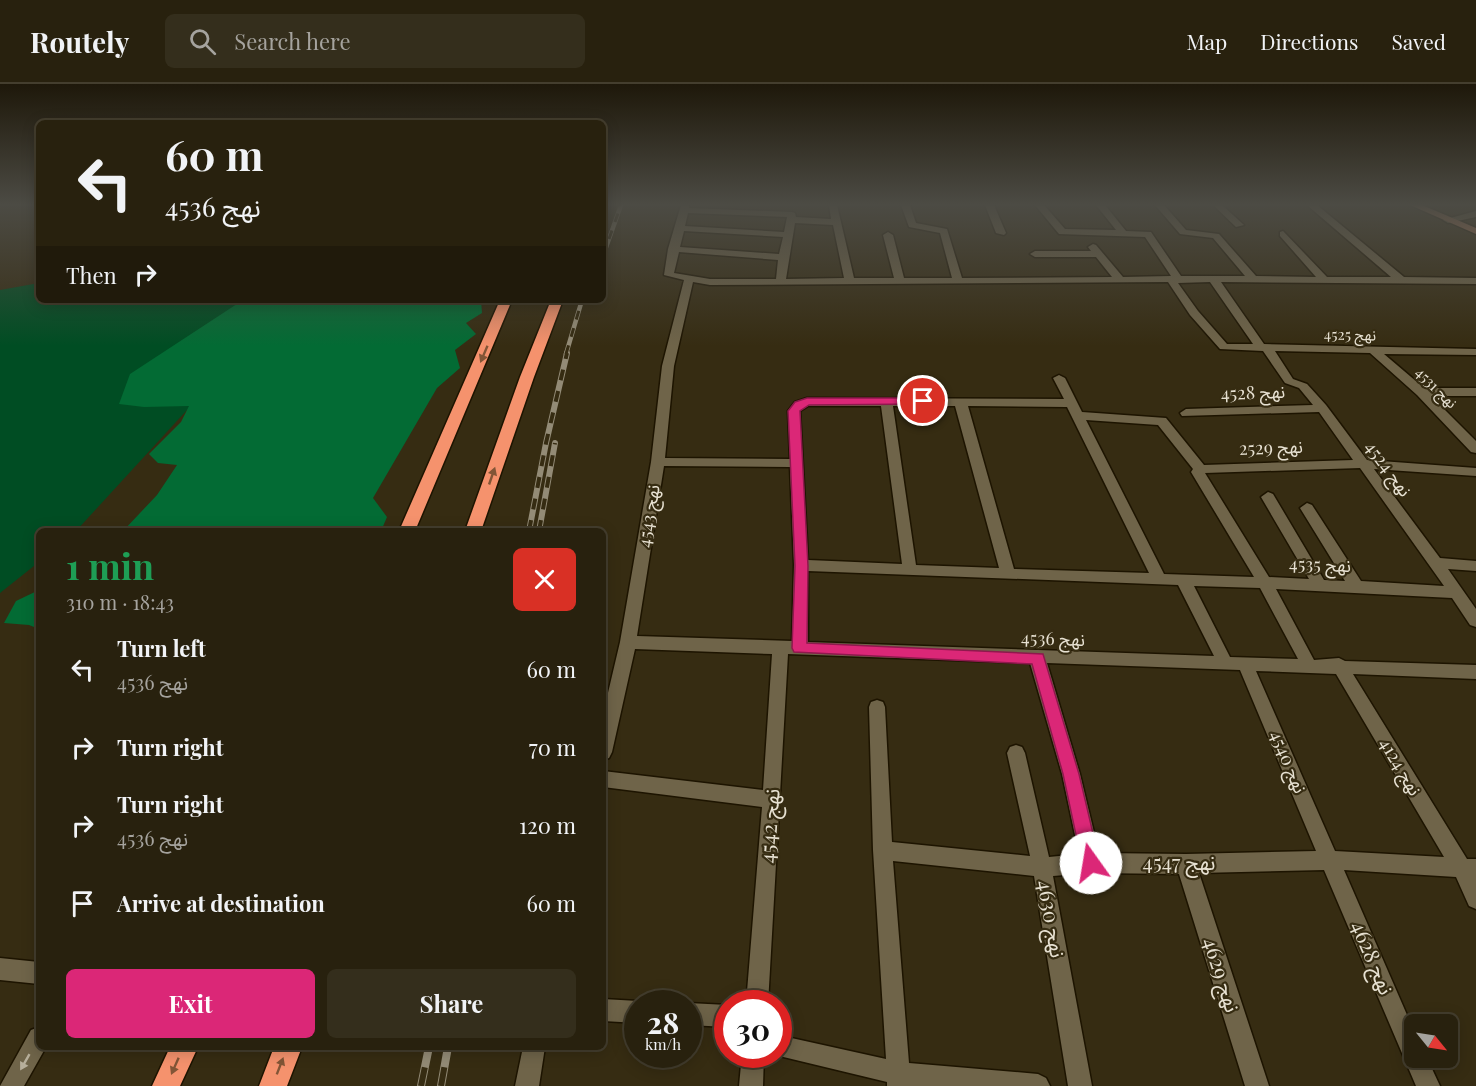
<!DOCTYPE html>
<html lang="en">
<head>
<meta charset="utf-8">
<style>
  body { margin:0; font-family:"Playfair Display","Noto Sans Arabic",serif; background:#342e1c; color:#f1f3f6; height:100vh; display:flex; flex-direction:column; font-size:22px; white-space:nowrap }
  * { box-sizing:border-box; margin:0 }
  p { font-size:20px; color:#a5a39e }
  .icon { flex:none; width:33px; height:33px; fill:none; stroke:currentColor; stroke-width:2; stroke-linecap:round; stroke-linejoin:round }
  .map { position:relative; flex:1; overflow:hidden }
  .sheet { position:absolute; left:36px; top:444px; width:570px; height:522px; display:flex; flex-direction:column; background:#28210e; border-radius:9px; box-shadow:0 3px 15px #0003,0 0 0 2px #443e2e }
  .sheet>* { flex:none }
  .hud { position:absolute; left:36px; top:36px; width:570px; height:183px; border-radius:9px; box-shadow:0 3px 15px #0003,0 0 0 2px #443e2e; background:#28210e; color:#f1f3f6; overflow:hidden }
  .needle { width:39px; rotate:120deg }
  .buttons { position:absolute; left:1404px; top:930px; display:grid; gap:12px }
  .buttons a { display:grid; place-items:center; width:54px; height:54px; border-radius:9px; background:#28210e; box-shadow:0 3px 15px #0003,0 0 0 2px #443e2e; font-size:30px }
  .speed { position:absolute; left:624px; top:906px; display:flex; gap:12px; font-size:30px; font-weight:700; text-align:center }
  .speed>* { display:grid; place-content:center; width:78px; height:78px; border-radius:50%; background:#28210e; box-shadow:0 3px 15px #0003,0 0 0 2px #443e2e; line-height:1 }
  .speed small { font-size:15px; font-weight:400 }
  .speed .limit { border:9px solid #d22; background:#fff; color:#111 }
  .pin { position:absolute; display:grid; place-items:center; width:51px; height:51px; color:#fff; margin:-26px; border:3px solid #fff; border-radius:50%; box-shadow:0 2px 6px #0007 }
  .me { position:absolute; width:66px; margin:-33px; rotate:347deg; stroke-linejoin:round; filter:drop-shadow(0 0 4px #0008) }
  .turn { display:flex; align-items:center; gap:21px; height:126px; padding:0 30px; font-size:27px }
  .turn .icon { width:78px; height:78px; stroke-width:2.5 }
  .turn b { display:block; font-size:42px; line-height:51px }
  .then { display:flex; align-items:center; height:57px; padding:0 30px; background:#0003; gap:12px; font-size:22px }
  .round { display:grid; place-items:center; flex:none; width:63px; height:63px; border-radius:9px; background:#342e1c }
  .head { display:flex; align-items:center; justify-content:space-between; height:102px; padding:0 30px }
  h1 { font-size:36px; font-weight:700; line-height:45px; color:#1e9e55 }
  .action { display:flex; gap:12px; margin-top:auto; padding:12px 30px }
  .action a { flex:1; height:69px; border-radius:9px; background:#db2777; color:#fff; font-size:24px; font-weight:700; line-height:69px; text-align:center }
  .action a+a { background:#342e1c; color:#f1f3f6 }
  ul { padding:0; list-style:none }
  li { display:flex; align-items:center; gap:18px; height:78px; padding:0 30px }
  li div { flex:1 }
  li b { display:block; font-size:22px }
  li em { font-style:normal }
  header { display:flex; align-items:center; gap:36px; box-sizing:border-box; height:84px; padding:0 30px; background:#28210e; border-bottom:2px solid #443e2e }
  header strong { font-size:28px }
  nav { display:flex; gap:33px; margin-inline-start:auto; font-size:21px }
  .search { width:420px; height:54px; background:#342e1c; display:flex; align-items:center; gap:15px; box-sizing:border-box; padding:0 21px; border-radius:9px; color:#a5a39e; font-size:22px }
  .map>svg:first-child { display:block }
  .green { fill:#004d23 }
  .forest { fill:#036b34 }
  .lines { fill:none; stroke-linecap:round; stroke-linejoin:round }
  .minor-casing { stroke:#1d1400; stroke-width:3 }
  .major-casing { stroke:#1d1400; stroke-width:3 }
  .highway-casing { stroke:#1d1400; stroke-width:3 }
  .minor { fill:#6f6449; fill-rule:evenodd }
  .major { fill:#bf805f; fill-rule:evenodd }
  .highway { fill:#f5926d; fill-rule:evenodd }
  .rail-far2-casing { stroke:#938b76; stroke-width:4.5 }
  .rail-far1-casing { stroke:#938b76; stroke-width:6 }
  .rail-casing { stroke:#938b76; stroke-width:8 }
  .rail-far2 { stroke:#362c12; stroke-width:3; stroke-dasharray:9; stroke-linecap:butt }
  .rail-far1 { stroke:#362c12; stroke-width:4; stroke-dasharray:11; stroke-linecap:butt }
  .rail { stroke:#362c12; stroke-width:6; stroke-dasharray:19; stroke-linecap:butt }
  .oneway { fill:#825536 }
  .oneway2 { fill:#b7af9b }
  .route { fill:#db2777; stroke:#8e194d; stroke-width:1.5 }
  .labels { text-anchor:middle; stroke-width:4.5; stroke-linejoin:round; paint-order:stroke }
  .far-street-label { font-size:15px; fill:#e7e1d2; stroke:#362c12 }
  .street-label { font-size:18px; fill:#e7e1d2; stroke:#362c12 }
  .near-street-label { font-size:21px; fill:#e7e1d2; stroke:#362c12 }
</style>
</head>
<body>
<header>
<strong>Routely</strong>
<div class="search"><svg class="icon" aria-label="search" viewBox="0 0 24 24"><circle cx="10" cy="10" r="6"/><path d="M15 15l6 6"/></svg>Search here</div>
<nav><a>Map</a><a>Directions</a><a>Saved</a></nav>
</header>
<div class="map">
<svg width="1476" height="1002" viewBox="0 0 1476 1002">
  <rect width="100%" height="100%" fill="#362c12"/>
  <!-- green -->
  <path class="green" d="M39,199V216H288L76,447H39V478L0,509V206Z"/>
  <!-- forest -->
  <path class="forest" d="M243,216H481L482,229L466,239L476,250L455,266L460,284L437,304L373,414L387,433L381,447H123L157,411L177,381L158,379L149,370L181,338L189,322L144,323L119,320L130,290Z
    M39,506V545L29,541L4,539L16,517Z"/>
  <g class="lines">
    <!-- minor casing -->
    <g class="minor-casing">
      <path id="minor" d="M681,121H689V124L792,128L795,129L796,133L831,135L829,121H837L854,194H894L883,151L888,148L893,151L904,194H952L940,149L909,143L901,121H910L916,139L947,145L962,194L1112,193L1096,173H1035L1030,170L1035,167H1091L1088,163L1093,160L1096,161L1123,193L1171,192L1145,153L1059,150L1035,121H1044L1065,145L1116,146L1096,121H1105L1126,147L1151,148L1181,192H1245L1213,154L1180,150L1155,121H1164L1186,146L1219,150L1256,192L1316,193L1280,152V148L1283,147L1327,193H1391L1307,121H1317L1404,193L1476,194V200L1221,198L1264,260L1476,265V271L1384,270L1424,304H1476V312H1431L1476,357V369L1471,368L1417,311L1370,269L1275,267L1293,295L1307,300L1326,321L1367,376L1476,384V392L1374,385L1440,474L1476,477V487L1448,485L1476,525V543L1470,541L1452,514L1276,505L1314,576L1339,574L1345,577L1476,581V595L1353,590L1467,775H1476V825L1469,822L1456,793L1344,786L1414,947V974H1427L1440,1002H1416L1324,786L1199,789L1269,1002H1245L1179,790L1091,789L1053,792L1092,1002H1068L1034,792L893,777L909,979L1038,990L1046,994L1050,1002H887V998L771,970H778V951L886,975L873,766L869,623L871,618L877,616L883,618L885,623L892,758L1030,772L1007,669L1010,663L1016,661L1022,663L1025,669L1049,773L1079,770L1062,690L1030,579L788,570L768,920H746L762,723L603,703V687L763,706L772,570L635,565L612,668L609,674L603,676V630L620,558L651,378L662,282L684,196L664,191L668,165ZM688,129L787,133L784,148L685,142ZM795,139L833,141L844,194L786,195ZM684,147L783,153L779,170L680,163ZM679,168L778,176L776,195H710L674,189ZM693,198L710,201L1168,198L1190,231L1220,265L1263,267L1285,299L1299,304L1313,321L1186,325L1180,329L1182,332L1319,328L1353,376L1204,381L1166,334L1082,328L1065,294L1059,291L1053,294L1064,315L807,314L795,318L788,327L790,375L665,374L674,282ZM1210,198L1253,260H1227L1198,227L1178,199ZM808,322H881L902,480L808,476L800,327ZM893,322H955L999,484L916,481ZM968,322L1067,323L1149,489L1014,485ZM1086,336L1158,341L1193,385L1191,388L1254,493L1164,490ZM664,382L790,383L794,481L792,557L637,552ZM1360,384L1444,502L1361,497L1312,421L1307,419L1300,424L1345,497L1324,496L1273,410L1268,408L1261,413L1309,495L1269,493L1205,389ZM808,487L1178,501L1214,572L808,558ZM1194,502L1260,504L1298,575L1230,573ZM1047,579L1240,586L1316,767L1186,770L1099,769L1080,690ZM1256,587L1336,590L1444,773L1335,767Z
        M985,121H994L1006,149L1004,151L996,149Z
        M1213,121H1222L1244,141L1236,143Z
        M1476,127V133L1448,139L1443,136Z
        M0,874L39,878V900L0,896Z
        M603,915L638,917L644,920H638V939L603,937Z
        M688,919L728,921V943L688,941Z
        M39,943V963H46L24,1002H0L31,946Z
        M523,963H545L539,1002H515Z
        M742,970H764L763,1002H739Z"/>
    </g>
    <!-- major casing -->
    <g class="major-casing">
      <path id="major" d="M1410,121H1422L1476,144V150Z"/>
    </g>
    <!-- highway casing -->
    <g class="highway-casing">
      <path id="highway" d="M500,216H512L415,447H399Z
        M551,216H563L534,293L481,447H465L520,293Z
        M170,963H198L180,1002H152Z
        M274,963H302L287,1002H259Z"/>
    </g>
    <!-- minor -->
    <use href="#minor" class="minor"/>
    <!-- major -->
    <use href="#major" class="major"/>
    <!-- highway -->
    <use href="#highway" class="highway"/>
    <!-- rail-far2 casing -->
    <g class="rail-far2-casing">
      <path id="rail-far2" d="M603,172L621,121
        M566,270L582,216"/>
    </g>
    <!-- rail-far1 casing -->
    <g class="rail-far1-casing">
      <path id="rail-far1" d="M529,447L546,359L567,269
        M539,447L555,359"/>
    </g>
    <!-- rail casing -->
    <g class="rail-casing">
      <path id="rail" d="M421,1002L429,963
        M441,1002L448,963"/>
    </g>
    <!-- rail-far2 -->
    <use href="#rail-far2" class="rail-far2"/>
    <!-- rail-far1 -->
    <use href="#rail-far1" class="rail-far1"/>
    <!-- rail -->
    <use href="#rail" class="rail"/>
  </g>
  <!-- one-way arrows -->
  <defs><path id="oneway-solid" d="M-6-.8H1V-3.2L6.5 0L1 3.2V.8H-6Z" transform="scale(1.5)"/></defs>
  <g class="oneway">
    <use href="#oneway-solid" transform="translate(484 270) rotate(113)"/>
    <use href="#oneway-solid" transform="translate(492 392) rotate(-71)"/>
    <use href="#oneway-solid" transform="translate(175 982) rotate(114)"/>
    <use href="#oneway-solid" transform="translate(280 982) rotate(-69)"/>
  </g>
  <use class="oneway2" href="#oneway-solid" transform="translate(25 978) rotate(120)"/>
  <!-- sky -->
  <linearGradient id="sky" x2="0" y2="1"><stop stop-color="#1e180a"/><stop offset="0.46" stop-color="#4c4b44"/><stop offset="1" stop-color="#4c4b44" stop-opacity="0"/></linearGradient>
  <rect width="1476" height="262" fill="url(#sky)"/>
  <!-- route -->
  <path class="route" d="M807,314H923L928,317L923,320L809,321L800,327L808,482L807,559L1043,570L1079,690L1100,779L1097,785L1091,788L1085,785L1082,779L1063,690L1032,580L794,568L792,564L795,482L788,327L795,318Z"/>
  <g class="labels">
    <!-- far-street labels -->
    <g class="far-street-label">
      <text transform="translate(1350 251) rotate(1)" y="5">نهج 4525</text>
      <text transform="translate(1436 304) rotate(44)" y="5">نهج 4531</text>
    </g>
    <!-- street labels -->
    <g class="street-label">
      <text transform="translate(1253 309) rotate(-2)" y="6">نهج 4528</text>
      <text transform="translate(1271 364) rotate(-2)" y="6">نهج 2529</text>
      <text transform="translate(1388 385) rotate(53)" y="6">نهج 4524</text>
      <text transform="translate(649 432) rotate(-81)" y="6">نهج 4543</text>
      <text transform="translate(1320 481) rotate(2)" y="6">نهج 4535</text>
      <text transform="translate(1053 555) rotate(2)" y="6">نهج 4536</text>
      <text transform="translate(1288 678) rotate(67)" y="6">نهج 4540</text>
      <text transform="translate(1400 683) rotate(59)" y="6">نهج 4124</text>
    </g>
    <!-- near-street labels -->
    <g class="near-street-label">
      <text transform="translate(770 742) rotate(-86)" y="7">نهج 4542</text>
      <text x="1179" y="786">نهج 4547</text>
      <text transform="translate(1051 835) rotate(80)" y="7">نهج 4630</text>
      <text transform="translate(1372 874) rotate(67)" y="7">نهج 4628</text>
      <text transform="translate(1221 891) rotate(72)" y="7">نهج 4629</text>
    </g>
  </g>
</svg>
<div class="buttons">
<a><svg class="needle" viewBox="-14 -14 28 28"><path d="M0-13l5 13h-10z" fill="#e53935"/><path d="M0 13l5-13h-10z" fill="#a5a39e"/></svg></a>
</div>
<div class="speed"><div>28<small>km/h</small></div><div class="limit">30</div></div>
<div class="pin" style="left:923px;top:317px;background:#d93025"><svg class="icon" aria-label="arrive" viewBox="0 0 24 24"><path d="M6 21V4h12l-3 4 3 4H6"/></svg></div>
<svg class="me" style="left:1091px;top:779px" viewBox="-20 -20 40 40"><circle r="19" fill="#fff"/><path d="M0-13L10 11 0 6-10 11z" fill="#db2777"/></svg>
<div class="hud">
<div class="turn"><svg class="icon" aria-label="left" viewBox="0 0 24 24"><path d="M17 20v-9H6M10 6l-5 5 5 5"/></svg><div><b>60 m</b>نهج 4536</div></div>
<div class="then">Then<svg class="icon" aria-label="right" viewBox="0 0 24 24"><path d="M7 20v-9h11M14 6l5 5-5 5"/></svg></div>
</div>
<section class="sheet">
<div class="head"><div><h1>1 min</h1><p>310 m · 18:43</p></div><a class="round" style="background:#d93025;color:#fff"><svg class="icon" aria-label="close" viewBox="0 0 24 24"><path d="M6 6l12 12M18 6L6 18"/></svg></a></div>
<ul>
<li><svg class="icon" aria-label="left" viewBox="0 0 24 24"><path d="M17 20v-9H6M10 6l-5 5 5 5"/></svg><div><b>Turn left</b><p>نهج 4536</p></div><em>60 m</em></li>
<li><svg class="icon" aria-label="right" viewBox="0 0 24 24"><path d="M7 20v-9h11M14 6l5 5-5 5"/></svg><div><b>Turn right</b></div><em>70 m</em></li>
<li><svg class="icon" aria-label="right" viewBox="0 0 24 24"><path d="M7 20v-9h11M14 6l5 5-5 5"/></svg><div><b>Turn right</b><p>نهج 4536</p></div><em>120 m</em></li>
<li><svg class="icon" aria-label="arrive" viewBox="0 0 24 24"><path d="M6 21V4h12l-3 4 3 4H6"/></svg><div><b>Arrive at destination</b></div><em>60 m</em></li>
</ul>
<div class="action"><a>Exit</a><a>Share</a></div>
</section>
</div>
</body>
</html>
